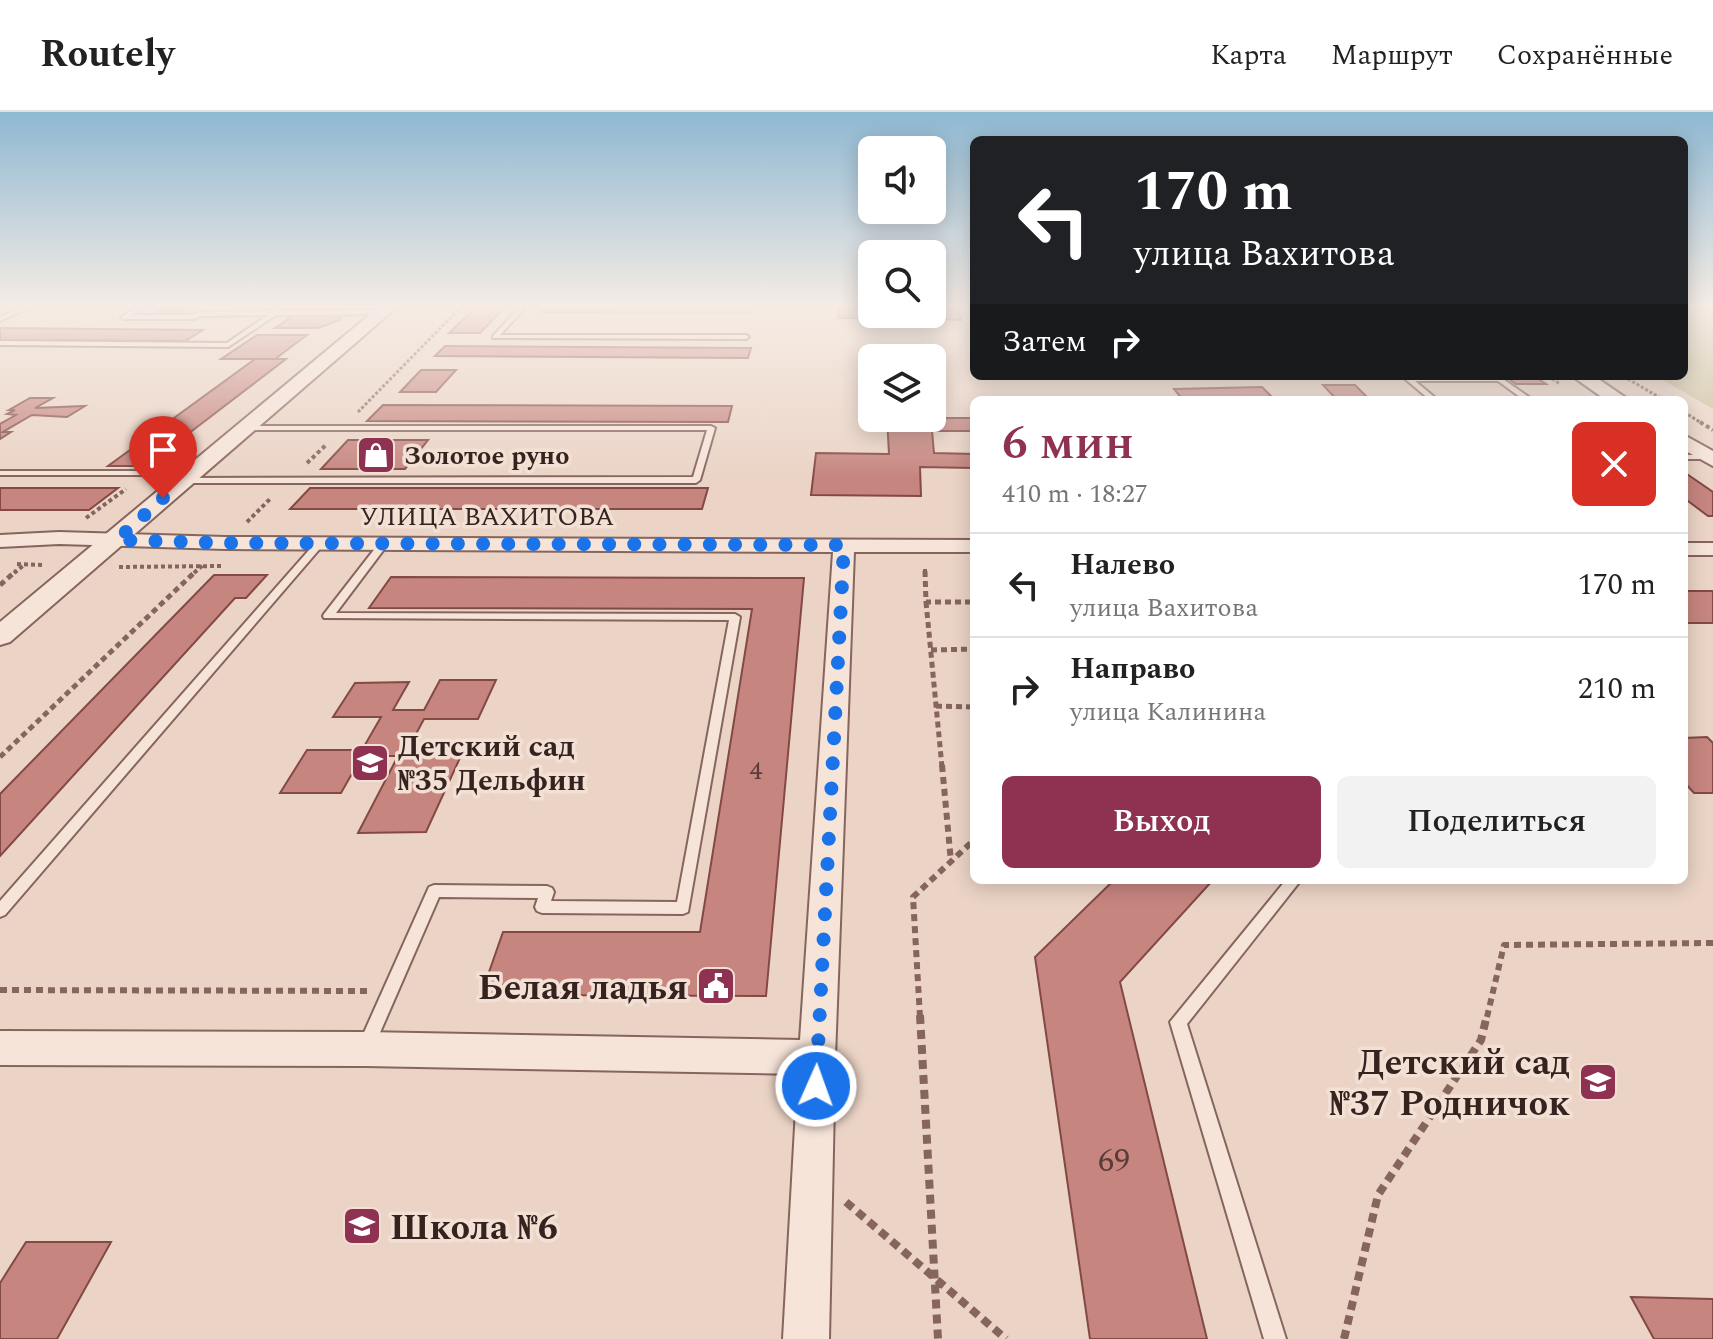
<!DOCTYPE html>
<html lang="ru">
<head>
<meta charset="utf-8">
<style>
  body { margin:0; font-family:Spectral,serif; background:#f2f2f2; color:#222; height:100vh; display:flex; flex-direction:column; font-size:30px; white-space:nowrap }
  * { box-sizing:border-box; margin:0 }
  p { font-size:26px; color:#767676 }
  .icon { flex:none; width:44px; height:44px; fill:none; stroke:currentColor; stroke-width:2; stroke-linecap:round; stroke-linejoin:round }
  .map { position:relative; flex:1; overflow:hidden }
  .drawer { position:absolute; left:970px; top:284px; width:718px; height:488px; display:flex; flex-direction:column; background:#fff; border-radius:12px; box-shadow:0 4px 20px #0003 }
  .drawer>* { flex:none }
  .guide { position:absolute; left:970px; top:24px; width:718px; height:244px; border-radius:12px; box-shadow:0 4px 20px #0003; background:#202124; color:#fff; overflow:hidden }
  .buttons { position:absolute; left:858px; top:24px; display:grid; gap:16px }
  .buttons a { display:grid; place-items:center; width:88px; height:88px; border-radius:12px; background:#fff; box-shadow:0 4px 20px #0003; font-size:40px }
  .pin { position:absolute; display:grid; place-items:center; width:68px; height:68px; color:#fff; margin:-82px -34px; border-radius:50% 50% 50% 0; rotate:-45deg; box-shadow:0 0 8px #0007 }
  .pin .icon { rotate:45deg }
  .me { position:absolute; width:88px; margin:-44px; rotate:2deg; stroke-linejoin:round; filter:drop-shadow(0 0 6px #0008) }
  .turn { display:flex; align-items:center; gap:28px; height:168px; padding:0 32px; font-size:36px }
  .turn .icon { width:104px; height:104px; stroke-width:2.5 }
  .turn b { display:block; font-size:56px; line-height:68px }
  .then { display:flex; align-items:center; height:76px; padding:0 32px; background:#0003; gap:16px; font-size:30px }
  .round { display:grid; place-items:center; flex:none; width:84px; height:84px; border-radius:12px; background:#f2f2f2 }
  .overview { display:flex; align-items:center; justify-content:space-between; height:136px; padding:0 32px }
  h1 { font-size:48px; font-weight:600; line-height:60px; color:#8f3251 }
  .primary-button { display:flex; gap:16px; margin-top:auto; padding:16px 32px }
  .primary-button a { flex:1; height:92px; border-radius:12px; background:#8f3251; color:#fff; font-size:32px; font-weight:600; line-height:92px; text-align:center }
  .primary-button a+a { background:#f2f2f2; color:#222 }
  ul { padding:0; list-style:none }
  li { display:flex; align-items:center; gap:24px; height:104px; padding:0 32px; border-top:2px solid #e0e0e0 }
  li div { flex:1 }
  li b { display:block; font-size:30px }
  li em { font-style:normal }
  header { display:flex; align-items:center; gap:48px; box-sizing:border-box; height:112px; padding:0 40px; background:#fff; border-bottom:2px solid #e0e0e0 }
  header strong { font-size:38px }
  nav { display:flex; gap:44px; margin-inline-start:auto; font-size:28px }
  .map>svg:first-child { display:block }
  .green { fill:#c8bf9b }
  .building { fill:#c6857f; stroke:#824945; stroke-width:2 }
  .lines { fill:none; stroke-linecap:round; stroke-linejoin:round }
  .service-casing { stroke:#85655d; stroke-width:4 }
  .minor-casing { stroke:#85655d; stroke-width:4 }
  .tertiary-casing { stroke:#85655d; stroke-width:4 }
  .path-far4 { stroke:#85655d; stroke-width:3; stroke-dasharray:3 2; stroke-linecap:butt }
  .path-far3 { stroke:#85655d; stroke-width:4; stroke-dasharray:4 3; stroke-linecap:butt }
  .path-far2 { stroke:#85655d; stroke-width:5; stroke-dasharray:6 4; stroke-linecap:butt }
  .path-far1 { stroke:#85655d; stroke-width:6; stroke-dasharray:7 5; stroke-linecap:butt }
  .path { stroke:#85655d; stroke-width:8; stroke-dasharray:9 6; stroke-linecap:butt }
  .service { fill:#f6e4d9; fill-rule:evenodd }
  .minor { fill:#f6e4d9; fill-rule:evenodd }
  .tertiary { fill:#f6e4d9; fill-rule:evenodd }
  .route { stroke:#1a73e8; stroke-width:14; stroke-dasharray:0 25.2 }
  .labels { text-anchor:middle; stroke-width:7; stroke-linejoin:round; paint-order:stroke }
  .far-poi-label { font-size:26px; font-weight:bold; fill:#362320; stroke:#f3e0d5; text-anchor:start }
  .far-street-label { font-size:26px; fill:#362320; stroke:#f3e0d5 }
  .number-label { font-size:26px; fill:#5a3c38 }
  .poi-label { font-size:30px; font-weight:bold; fill:#362320; stroke:#f3e0d5; text-anchor:start }
  .near-number-label { font-size:32px; fill:#5a3c38 }
  .near-poi-label { font-size:36px; font-weight:bold; fill:#362320; stroke:#f3e0d5; text-anchor:end }
</style>
</head>
<body>
<header>
<strong>Routely</strong>
<nav><a>Карта</a><a>Маршрут</a><a>Сохранённые</a></nav>
</header>
<div class="map">
<svg width="1713" height="1227" viewBox="0 0 1713 1227">
  <rect width="100%" height="100%" fill="#ebd4c6"/>
  <!-- green -->
  <path class="green" d="M1684,195H1713V297L1656,264H1684Z"/>
  <!-- building -->
  <path class="building" d="M166,195H194L186,200H157Z
    M476,195H505L480,221H449Z
    M546,195H752L750,201L542,200Z
    M839,195H863V206H838Z
    M933,195H958L961,208L934,207Z
    M297,201H338L336,203L342,205L340,208L318,216H275Z
    M0,216L203,218L185,229L0,228Z
    M257,223H307L275,247H221Z
    M445,234L751,236L748,246L435,244Z
    M255,247H286L146,354H108Z
    M421,258H456L436,280H400Z
    M1505,264H1534L1546,272H1516Z
    M1323,273H1355L1370,288H1337Z
    M1262,275L1275,288H1183L1174,277Z
    M30,286H53L35,296L85,294L67,305L32,303L3,320H11L0,327V312L16,303L7,302L15,298H9Z
    M383,293L732,294L728,310L367,309Z
    M887,306H974V319H932L934,341L974,342V356L920,355L921,384L811,383L816,341L889,342Z
    M348,328H428L405,357H321Z
    M1684,360L1713,380V404H1708L1684,386Z
    M0,376H118L89,398H0Z
    M310,376H708L702,397H290Z
    M214,463H267L246,486H235L0,744V682Z
    M391,465L804,466L766,884L481,883L503,820H700L752,497L369,496Z
    M1684,479H1713V511H1684Z
    M440,568H496L478,607H424L409,635H465L426,720L358,721L398,644H362L341,681H280L307,638H362L381,605H333L355,571L409,570L393,598H424Z
    M1707,625L1713,631V681H1694L1684,670V626Z
    M1114,768H1213L1120,870L1207,1227H1090L1035,845Z
    M26,1130H111L57,1227H0V1171Z
    M1631,1185L1713,1187V1227H1654Z"/>
  <g class="lines">
    <!-- service casing -->
    <g class="service-casing">
      <path id="service" d="M23,195H31L0,209V205Z
        M138,195H145L132,203H193L200,200L273,199L279,196L282,198L281,199L384,198L387,200L384,202L276,203L228,235L0,233V229L227,231L268,203L201,204L194,207H124L121,205Z
        M520,195H526L500,223H746L749,225L746,227L493,226V224Z
        M1403,264L1500,265L1533,288H1524L1498,269H1415L1438,288H1430L1404,266Z
        M242,314H711L715,316L700,368L696,371H180L179,369L183,366L693,365L707,318H245L241,316Z
        M1684,343H1708L1712,345L1708,347H1684Z
        M0,359H192L196,361L192,363H0Z
        M320,428L323,429V433L5,803L0,805V789L317,429Z
        M383,429L388,432L336,501L735,502L740,505L688,800L683,802L542,801L537,799L535,795L538,786L439,785L372,939L366,942L360,939L358,934L429,775L434,773L547,774L552,776L554,780L551,789L677,790L729,508L324,506L323,504L324,502L380,430Z
        M1286,768H1301L1187,912L1286,1227H1264L1170,910Z"/>
    </g>
    <!-- minor casing -->
    <g class="minor-casing">
      <path id="minor" d="M59,420L225,425L974,428V440H854L835,945L829,1227H783L798,962L365,954L0,953V919L365,920L800,928L833,440L225,437L59,432L0,435V423Z
        M1684,431H1713V443H1684Z"/>
    </g>
    <!-- tertiary casing -->
    <g class="tertiary-casing">
      <path id="tertiary" d="M379,195H397L10,530L0,533V510Z
        M1572,264H1594L1629,288H1606Z
        M1684,323L1713,339V354L1684,338Z"/>
    </g>
    <!-- path-far4 -->
    <path class="path-far4" d="M1548,264L1560,272
      M1628,267L1664,288
      M358,300L461,195
      M1684,300L1703,312"/>
    <!-- path-far3 -->
    <path class="path-far3" d="M1700,310L1713,318
      M170,344L194,327
      M307,351L326,333
      M86,406L126,377
      M247,410L271,386
      M17,452L45,453
      M119,455L221,454
      M925,457V461
      M14,461L24,453
      M194,461L203,453"/>
    <!-- path-far2 -->
    <path class="path-far2" d="M925,459L926,490H974
      M0,473L16,459
      M926,490L942,655
      M931,538L974,537
      M936,594L974,595
      M0,645L196,459"/>
    <!-- path-far1 -->
    <path class="path-far1" d="M942,653L951,750
      M0,878L367,879
      M920,905L913,785L974,728
      M1487,905L1504,833L1713,831"/>
    <!-- path -->
    <path class="path" d="M920,903L938,1227
      M846,1090L1006,1227
      M1344,1227L1378,1083L1481,928L1487,903"/>
    <!-- service -->
    <use href="#service" class="service"/>
    <!-- minor -->
    <use href="#minor" class="minor"/>
    <!-- tertiary -->
    <use href="#tertiary" class="tertiary"/>
  </g>
  <!-- sky -->
  <linearGradient id="sky" x2="0" y2="1"><stop stop-color="#8eb8d2"/><stop offset="0.53" stop-color="#f6ece5"/><stop offset="1" stop-color="#f6ece5" stop-opacity="0"/></linearGradient>
  <rect width="1713" height="367" fill="url(#sky)"/>
  <g class="lines">
    <!-- route -->
    <path class="route" d="M163,386L117,428L225,431L844,433L816,974"/>
  </g>
  <!-- icons -->
  <defs>
    <g id="shop-square" transform="scale(2)"><rect x="-9" y="-9" width="18" height="18" rx="4" fill="#8f3251" stroke="#f3e0d5"/><path d="M-5-2.5h2.3a2.7 3.5 0 0 1 5.4 0H5L5.5 6h-11ZM-1.5-2.5h3a1.5 2.3 0 0 0-3 0Z" fill="#fff"/></g>
    <g id="school-square" transform="scale(2)"><rect x="-9" y="-9" width="18" height="18" rx="4" fill="#8f3251" stroke="#f3e0d5"/><path d="M0-5L7-2L0 1L-7-2ZM-4 1L0 2.5L4 1V4Q0 6-4 4Z" fill="#fff"/></g>
    <g id="civic-square" transform="scale(2)"><rect x="-9" y="-9" width="18" height="18" rx="4" fill="#8f3251" stroke="#f3e0d5"/><path d="M-.6-6.5H3V-4.5H.6V-3L4-1V1h2V6H-6V1h2V-1L-.6-3ZM-1.2 2.5V6h2.4V2.5Z" fill="#fff"/></g>
  </defs>
  <g fill-rule="evenodd">
    <use href="#shop-square" x="376" y="343"/>
    <use href="#school-square" x="370" y="651"/>
    <use href="#civic-square" x="716" y="874"/>
    <use href="#school-square" x="1598" y="970"/>
    <use href="#school-square" x="362" y="1114"/>
  </g>
  <g class="labels">
    <!-- far-poi labels -->
    <g class="far-poi-label">
      <text x="404" y="352">Золотое руно</text>
    </g>
    <!-- far-street labels -->
    <g class="far-street-label">
      <text x="487" y="413">УЛИЦА ВАХИТОВА</text>
    </g>
    <!-- number labels -->
    <g class="number-label">
      <text x="756" y="667">4</text>
    </g>
    <!-- poi labels -->
    <g class="poi-label">
      <text x="398" y="644">Детский сад<tspan x="398" dy="34">№35 Дельфин</tspan></text>
    </g>
    <!-- near-number labels -->
    <g class="near-number-label">
      <text x="1114" y="1059">69</text>
    </g>
    <!-- near-poi labels -->
    <g class="near-poi-label">
      <text x="688" y="887">Белая ладья</text>
      <text x="1570" y="962">Детский сад<tspan x="1570" dy="41">№37 Родничок</tspan></text>
      <text x="390" y="1127" text-anchor="start">Школа №6</text>
    </g>
  </g>
</svg>
<div class="buttons">
<a><svg class="icon" aria-label="sound" viewBox="0 0 24 24"><path d="M4 9h4l5-4v14l-5-4H4zM17 9q2 3 0 6"/></svg></a>
<a><svg class="icon" aria-label="search" viewBox="0 0 24 24"><circle cx="10" cy="10" r="6"/><path d="M15 15l6 6"/></svg></a>
<a><svg class="icon" aria-label="layers" viewBox="0 0 24 24"><path d="M12 4l9 5-9 5-9-5zM3 14l9 5 9-5"/></svg></a>
</div>
<div class="pin" style="left:163px;top:386px;background:#d93025"><svg class="icon" aria-label="arrive" viewBox="0 0 24 24"><path d="M6 21V4h12l-3 4 3 4H6"/></svg></div>
<svg class="me" style="left:816px;top:974px" viewBox="-20 -20 40 40"><circle r="17" fill="#1a73e8" stroke="#fff" stroke-width="3"/><path d="M0-11L8 9 0 5-8 9z" fill="#fff"/></svg>
<div class="guide">
<div class="turn"><svg class="icon" aria-label="left" viewBox="0 0 24 24"><path d="M17 20v-9H6M10 6l-5 5 5 5"/></svg><div><b>170 m</b>улица Вахитова</div></div>
<div class="then">Затем<svg class="icon" aria-label="right" viewBox="0 0 24 24"><path d="M7 20v-9h11M14 6l5 5-5 5"/></svg></div>
</div>
<section class="drawer">
<div class="overview"><div><h1>6 мин</h1><p>410 m · 18:27</p></div><a class="round" style="background:#d93025;color:#fff"><svg class="icon" aria-label="close" viewBox="0 0 24 24"><path d="M6 6l12 12M18 6L6 18"/></svg></a></div>
<ul>
<li><svg class="icon" aria-label="left" viewBox="0 0 24 24"><path d="M17 20v-9H6M10 6l-5 5 5 5"/></svg><div><b>Налево</b><p>улица Вахитова</p></div><em>170 m</em></li>
<li><svg class="icon" aria-label="right" viewBox="0 0 24 24"><path d="M7 20v-9h11M14 6l5 5-5 5"/></svg><div><b>Направо</b><p>улица Калинина</p></div><em>210 m</em></li>
</ul>
<div class="primary-button"><a>Выход</a><a>Поделиться</a></div>
</section>
</div>
</body>
</html>
